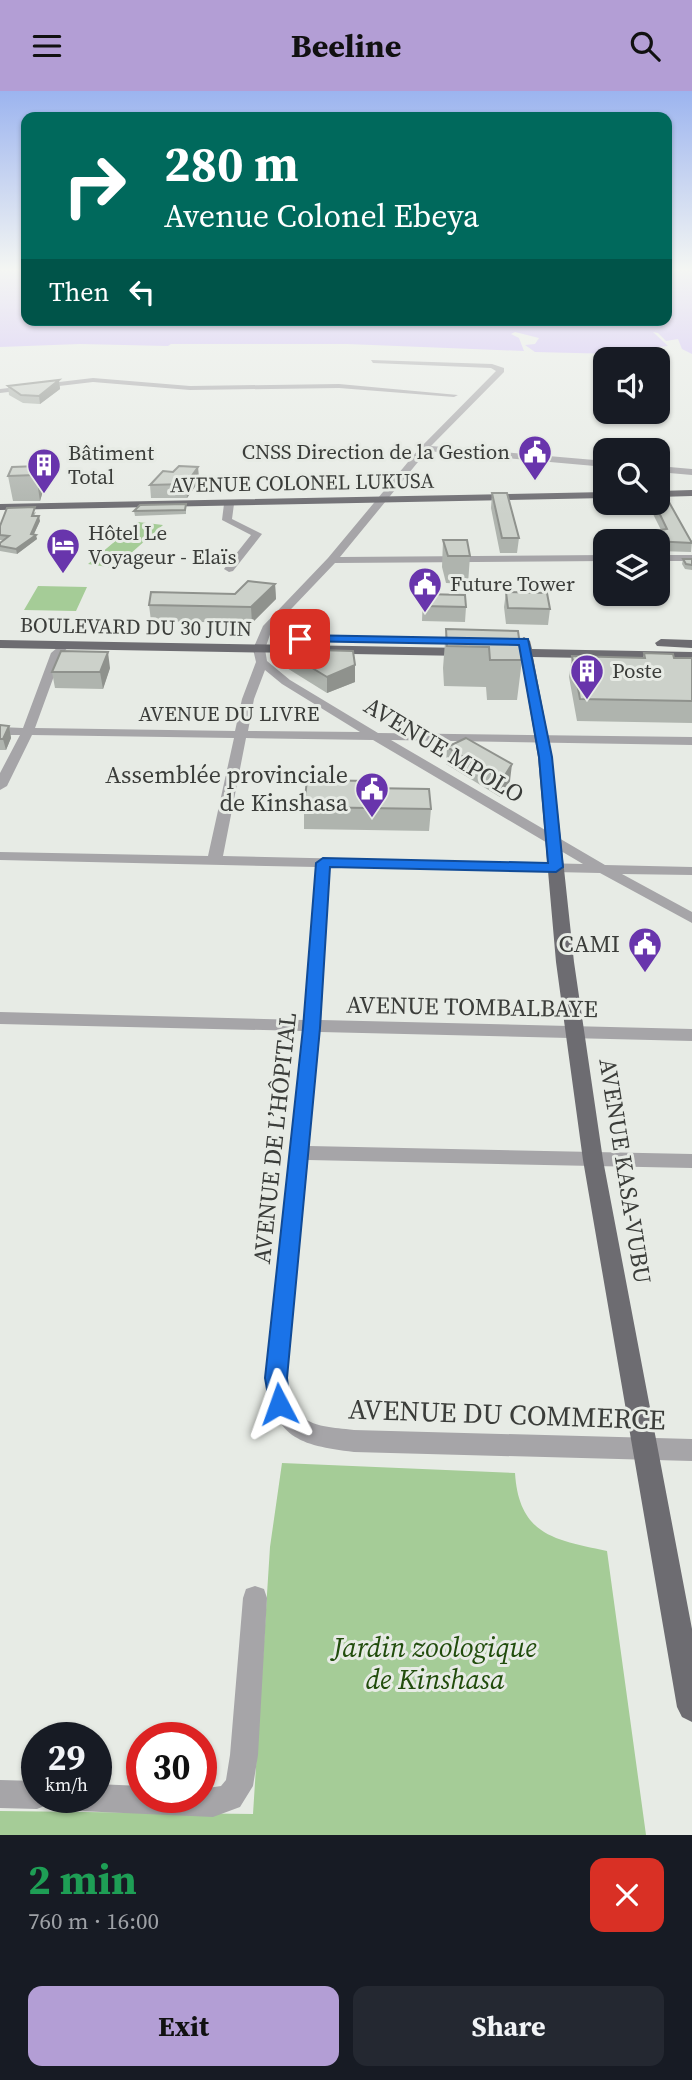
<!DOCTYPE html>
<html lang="en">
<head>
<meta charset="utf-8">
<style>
  body { margin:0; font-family:"Source Serif 4",serif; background:#242831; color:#f1f3f6; height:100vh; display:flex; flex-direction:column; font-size:26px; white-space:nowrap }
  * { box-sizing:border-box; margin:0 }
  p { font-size:23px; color:#9ea1a6 }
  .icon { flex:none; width:38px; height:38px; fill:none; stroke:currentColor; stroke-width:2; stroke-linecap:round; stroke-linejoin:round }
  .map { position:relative; height:1744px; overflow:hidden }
  .panel { display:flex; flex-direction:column; background:#171b24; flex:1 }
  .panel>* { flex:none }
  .banner { position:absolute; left:21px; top:21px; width:651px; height:214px; border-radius:14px; box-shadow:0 2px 5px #0004; background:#00695c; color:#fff; overflow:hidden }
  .buttons { position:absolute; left:593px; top:256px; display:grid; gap:14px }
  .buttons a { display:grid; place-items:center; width:77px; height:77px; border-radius:14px; background:#171b24; box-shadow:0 2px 5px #0004; font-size:35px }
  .speed { position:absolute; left:21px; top:1631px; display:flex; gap:14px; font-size:35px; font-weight:700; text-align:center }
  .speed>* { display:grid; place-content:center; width:91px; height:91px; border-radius:50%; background:#171b24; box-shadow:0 2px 5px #0004; line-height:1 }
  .speed small { font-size:18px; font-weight:400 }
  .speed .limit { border:10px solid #d22; background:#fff; color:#111 }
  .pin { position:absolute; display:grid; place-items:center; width:60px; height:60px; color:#fff; margin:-30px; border-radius:14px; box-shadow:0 4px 10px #0006 }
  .me { position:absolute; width:77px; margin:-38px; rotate:356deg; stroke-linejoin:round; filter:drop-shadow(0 0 5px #0008) }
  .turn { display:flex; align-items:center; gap:24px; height:147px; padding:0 28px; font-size:32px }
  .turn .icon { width:91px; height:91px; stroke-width:2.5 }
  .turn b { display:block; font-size:49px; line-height:60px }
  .then { display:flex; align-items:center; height:66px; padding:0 28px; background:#0003; gap:14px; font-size:26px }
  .round { display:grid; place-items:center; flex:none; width:74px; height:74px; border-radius:14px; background:#242831 }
  .summary { display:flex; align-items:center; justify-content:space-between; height:119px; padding:0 28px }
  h1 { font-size:42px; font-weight:700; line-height:52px; color:#1e9e55 }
  .button { display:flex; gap:14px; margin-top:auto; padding:14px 28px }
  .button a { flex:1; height:80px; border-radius:14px; background:#b39ed5; color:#111; font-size:28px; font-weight:700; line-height:80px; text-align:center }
  .button a+a { background:#242831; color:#f1f3f6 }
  header { display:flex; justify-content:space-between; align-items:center; height:91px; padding:0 28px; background:#b39ed5; color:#111; font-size:32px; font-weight:700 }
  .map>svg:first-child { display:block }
  .green { fill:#a5cc97 }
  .water { fill:#cbb5fa }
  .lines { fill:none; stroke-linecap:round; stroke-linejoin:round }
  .minor { fill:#a6a5a8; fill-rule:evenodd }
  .major { fill:#6d6c71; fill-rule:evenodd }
  .wall { fill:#afb4ae }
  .shaded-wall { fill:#8f928d }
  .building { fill:#ccd1ca; stroke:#8f928d; stroke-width:2 }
  .route { fill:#1a73e8; stroke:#114b97; stroke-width:2 }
  .labels { text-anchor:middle; stroke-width:6; stroke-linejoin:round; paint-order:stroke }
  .far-poi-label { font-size:21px; fill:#3b3d3a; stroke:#e7ebe5; text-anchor:start }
  .far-street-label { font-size:21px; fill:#3b3d3a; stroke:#e7ebe5 }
  .street-label { font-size:24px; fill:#3b3d3a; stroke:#e7ebe5 }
  .poi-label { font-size:24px; fill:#3b3d3a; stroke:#e7ebe5; text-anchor:end }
  .near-street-label { font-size:28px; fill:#3b3d3a; stroke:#e7ebe5 }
  .near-park-label { font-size:28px; font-style:italic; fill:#214c0c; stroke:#e7ebe5 }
</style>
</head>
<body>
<header><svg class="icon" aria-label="menu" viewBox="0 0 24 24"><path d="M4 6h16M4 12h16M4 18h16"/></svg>Beeline<svg class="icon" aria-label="search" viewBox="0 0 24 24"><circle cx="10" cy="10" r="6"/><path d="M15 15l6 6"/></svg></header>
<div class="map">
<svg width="692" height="1744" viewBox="0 0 692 1744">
  <rect width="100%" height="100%" fill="#e7ebe5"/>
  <!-- green -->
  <path class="green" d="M138,431L163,434L114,477L88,473Z
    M38,495L87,496L76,520L24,519Z
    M282,1372L515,1382C519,1445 556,1449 607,1460L646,1744H0V1720L253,1723L270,1456Z"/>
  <!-- water -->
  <path class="water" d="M0,180H26V229H667V180H692V263L682,258L678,248L666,250L658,242L653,241L668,255L658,256L656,264L535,261L525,254L535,253L539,247L515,241L511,243L519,247L524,260L347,253H171L168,255L80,253L0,256Z"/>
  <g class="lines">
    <!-- minor -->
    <path class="minor" d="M371,269L492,273L504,277V281L431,355L606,370V376L427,360L340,466L606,464V470L335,472L272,538L265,558L267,570L290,589L378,642L692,646V654L391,649L605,774L692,776V784L622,783L692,821V832L600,782L330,776L321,929L692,938V950L320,941L309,1055L692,1063V1077L308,1069L287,1287C296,1335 310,1334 354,1339L692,1348V1370L354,1361C298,1354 275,1347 265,1287L303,940L0,933V921L304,929L316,776L0,769V761L208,765L234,647L32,644L7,695L0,699V682L20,644H0V636L23,637L51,562L64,551L70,554L62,563L35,637L235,640L242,608L256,571L253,558L263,535L328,467L418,359L496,280L491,277L373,272ZM265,579L282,593L360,641L248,640L254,608ZM246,647L373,649L583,773L223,765Z
      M93,287L190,295L339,293L458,304L454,306L339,297L190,299L93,291L0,302V298Z
      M658,375L692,378V384L658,381Z
      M229,410L234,413L232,428L262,443L233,480L229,481L224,478L251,444L222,429L224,413Z
      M658,464H692V470H658Z
      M255,1495L264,1498L267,1507L258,1664L253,1695L240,1716L213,1726L79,1720L69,1716L65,1706H96V1693L142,1695V1706H201V1698L221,1695L226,1689L230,1664L243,1507L246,1498Z
      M0,1689L37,1690V1706H50L47,1714L37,1718L0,1717Z"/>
    <!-- major -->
    <path class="major" d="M692,399V405L658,406V400Z
      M606,401V407L0,419V413Z
      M524,546L530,550L532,558L692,561V569L533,566L552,666L574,871L603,1069L692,1538V1631L682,1626L677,1616L583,1069L556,871L538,666L521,566L512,562L519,558L518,550Z
      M661,548L692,549V557L657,555L655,552Z
      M0,549L465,557L471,561L465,565L0,557Z"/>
  </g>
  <!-- wall -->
  <path class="wall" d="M59,289L60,298L40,313L23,312L9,304L8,295Z
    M39,375L43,400L40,410H13L8,385Z
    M198,376L199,390L187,407H151L150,394L173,381Z
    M492,402L519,447L517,462H500L491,417Z
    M649,411H658L692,450L691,461L658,460V450H646L647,441L661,439L648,413Z
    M186,413V423L135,425L134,420Z
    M36,421L34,425L40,430L34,443L37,448L17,463L0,460V452L4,449H0V435Z
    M443,449L470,465L468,493L446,492L442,476Z
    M683,468H692V479L685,478L682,473Z
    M275,493L276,508L252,532L151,530L149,514L235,503Z
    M506,501L550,518L548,534L506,533L504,516Z
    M423,503L466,516L465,531L422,530Z
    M446,538L522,569L517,609H487L486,596L444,595L443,577Z
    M281,558L355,591L327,602L282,574Z
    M644,562L674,567H692V632L577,630L569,586L572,565L643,567Z
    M110,577L103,598L55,597L52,581Z
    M0,634L9,635L11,647L6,659H0Z
    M447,656L510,690L500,706L446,673Z
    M369,697L431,718L429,740L304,738V716Z"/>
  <!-- shaded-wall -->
  <path class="shaded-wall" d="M59,289L60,298L40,313L39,305Z
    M39,375L43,400L40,410L36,384Z
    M198,376L199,390L187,407L186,393Z
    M39,425L40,430L33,445L36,444L37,448L17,463L16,458L31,443Z
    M275,493L276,508L252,532L251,516Z
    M108,561L110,577L103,598L100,581Z
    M355,574V591L327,602V586Z
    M9,635L11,647L6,659L3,648Z
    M512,673L510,690L500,706L502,689Z"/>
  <!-- building -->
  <path class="building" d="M59,289L39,305L21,304L8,295Z
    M39,375L36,384L8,385L12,376Z
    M179,375L198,376L186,393L150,394L163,380L173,381Z
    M492,402H507L519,447H502Z
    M658,404H665L692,452L653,450L647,441L667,438L654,411H658Z
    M186,413L185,419L134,420L140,414Z
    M35,416L32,425H39L31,443L36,444L16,458L0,455V452L9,445L0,444V435L7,417Z
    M443,449H467L470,465H448Z
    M683,468H692V474L686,473Z
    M248,490L275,493L251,516L149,514L151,501L235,503Z
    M506,501L547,502L550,518L508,517Z
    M423,503L465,504L466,516L423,515Z
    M446,538L518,540L522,569H490L489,556L447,555Z
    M281,558L353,560L355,574L327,586Z
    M61,560L108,561L100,581H52Z
    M644,562L673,563L674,567H692V610L580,608L572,565L645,567Z
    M0,634L9,635L3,648H0Z
    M466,647L512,673L502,689L447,656Z
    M307,689L369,690V697L429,698L431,718L304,716Z"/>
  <!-- sky -->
  <linearGradient id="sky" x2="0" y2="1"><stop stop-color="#9cb4ef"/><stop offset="0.42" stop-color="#f4f6f3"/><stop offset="1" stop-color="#f4f6f3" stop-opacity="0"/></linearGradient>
  <rect width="692" height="424" fill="url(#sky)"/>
  <!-- route -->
  <path class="route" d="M300,544L528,548L552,666L563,776L556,781L330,776L320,937L287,1287L290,1313L287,1321L279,1324L271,1321L265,1287L303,937L316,772L323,767L548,772L539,666L519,554L296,550V545Z"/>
  <!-- icons -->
  <defs>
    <g id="civic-pin" transform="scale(1.75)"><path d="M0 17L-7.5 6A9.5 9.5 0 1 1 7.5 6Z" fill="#6835ac" stroke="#e7ebe5"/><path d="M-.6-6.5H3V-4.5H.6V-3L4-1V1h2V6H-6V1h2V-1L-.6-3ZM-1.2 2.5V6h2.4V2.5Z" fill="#fff"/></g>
    <g id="building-pin" transform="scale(1.75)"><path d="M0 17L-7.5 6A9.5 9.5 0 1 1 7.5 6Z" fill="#6835ac" stroke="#e7ebe5"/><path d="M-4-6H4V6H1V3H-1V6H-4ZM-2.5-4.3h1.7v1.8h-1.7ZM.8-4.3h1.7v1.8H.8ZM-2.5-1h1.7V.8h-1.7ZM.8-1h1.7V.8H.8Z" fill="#fff"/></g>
    <g id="hotel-pin" transform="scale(1.75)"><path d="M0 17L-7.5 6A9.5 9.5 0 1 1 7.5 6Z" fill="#6835ac" stroke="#e7ebe5"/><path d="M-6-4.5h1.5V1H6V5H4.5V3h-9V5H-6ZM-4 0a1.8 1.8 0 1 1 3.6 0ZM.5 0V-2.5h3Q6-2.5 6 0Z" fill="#fff"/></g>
  </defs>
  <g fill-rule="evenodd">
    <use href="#civic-pin" x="535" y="361"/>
    <use href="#building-pin" x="44" y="374"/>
    <use href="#hotel-pin" x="63" y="454"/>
    <use href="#civic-pin" x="425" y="493"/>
    <use href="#building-pin" x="587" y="580"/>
    <use href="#civic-pin" x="372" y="698"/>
    <use href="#civic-pin" x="645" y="853"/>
  </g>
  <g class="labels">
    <!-- far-poi labels -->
    <g class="far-poi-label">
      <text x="510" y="368" text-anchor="end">CNSS Direction de la Gestion</text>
      <text x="68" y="369">Bâtiment<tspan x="68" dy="24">Total</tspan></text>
      <text x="88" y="449">Hôtel Le<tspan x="88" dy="24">Voyageur - Elaïs</tspan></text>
      <text x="450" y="500">Future Tower</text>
      <text x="612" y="587">Poste</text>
    </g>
    <!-- far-street labels -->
    <g class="far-street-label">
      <text transform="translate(302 392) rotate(-1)" y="7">AVENUE COLONEL LUKUSA</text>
      <text transform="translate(136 536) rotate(1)" y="7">BOULEVARD DU 30 JUIN</text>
      <text x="229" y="630">AVENUE DU LIVRE</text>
    </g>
    <!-- street labels -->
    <g class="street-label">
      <text transform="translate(444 659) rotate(31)" y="8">AVENUE MPOLO</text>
      <text transform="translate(472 916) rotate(1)" y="8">AVENUE TOMBALBAYE</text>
      <text transform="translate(275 1047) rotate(-84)" y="8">AVENUE DE L’HÔPITAL</text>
      <text transform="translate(625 1080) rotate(81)" y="8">AVENUE KASA-VUBU</text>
    </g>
    <!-- poi labels -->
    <g class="poi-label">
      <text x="348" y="692">Assemblée provinciale<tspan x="348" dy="28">de Kinshasa</tspan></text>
      <text x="620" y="861">CAMI</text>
    </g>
    <!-- near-street labels -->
    <g class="near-street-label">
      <text transform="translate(507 1323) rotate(2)" y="10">AVENUE DU COMMERCE</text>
    </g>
    <!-- near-park labels -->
    <g class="near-park-label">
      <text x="435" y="1566">Jardin zoologique<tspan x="435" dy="32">de Kinshasa</tspan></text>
    </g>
  </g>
</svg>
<div class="buttons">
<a><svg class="icon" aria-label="sound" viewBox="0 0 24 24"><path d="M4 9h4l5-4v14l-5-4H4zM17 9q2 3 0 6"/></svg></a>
<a><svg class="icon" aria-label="search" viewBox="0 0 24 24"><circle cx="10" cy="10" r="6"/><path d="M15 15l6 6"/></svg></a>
<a><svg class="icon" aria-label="layers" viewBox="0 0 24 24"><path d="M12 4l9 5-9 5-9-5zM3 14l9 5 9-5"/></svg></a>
</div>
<div class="speed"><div>29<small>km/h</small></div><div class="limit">30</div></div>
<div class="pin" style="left:300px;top:548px;background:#d93025"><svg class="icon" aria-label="arrive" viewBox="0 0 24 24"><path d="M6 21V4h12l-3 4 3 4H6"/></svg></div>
<svg class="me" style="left:279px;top:1313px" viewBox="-20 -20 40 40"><path d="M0-17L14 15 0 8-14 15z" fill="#1a73e8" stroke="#fff" stroke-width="4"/></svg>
<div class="banner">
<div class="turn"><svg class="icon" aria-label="right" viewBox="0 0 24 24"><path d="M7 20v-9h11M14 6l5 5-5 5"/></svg><div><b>280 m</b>Avenue Colonel Ebeya</div></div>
<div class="then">Then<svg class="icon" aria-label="left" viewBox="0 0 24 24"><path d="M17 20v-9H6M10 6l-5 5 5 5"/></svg></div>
</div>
</div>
<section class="panel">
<div class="summary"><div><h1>2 min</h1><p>760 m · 16:00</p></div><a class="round" style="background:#d93025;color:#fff"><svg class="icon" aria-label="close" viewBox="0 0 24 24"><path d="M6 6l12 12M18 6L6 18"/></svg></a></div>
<div class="button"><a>Exit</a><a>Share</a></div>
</section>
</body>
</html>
